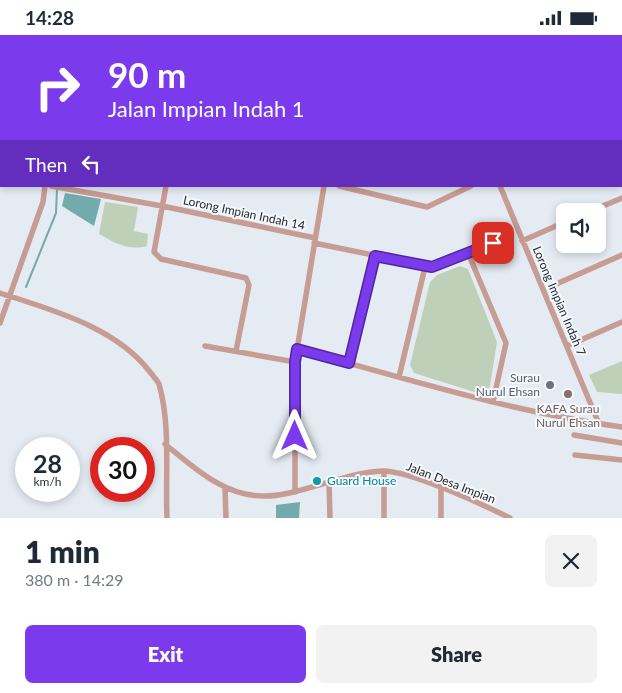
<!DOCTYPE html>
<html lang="en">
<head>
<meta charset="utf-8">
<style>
  body { margin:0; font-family:Lato,sans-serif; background:#f2f2f3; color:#1f2937; height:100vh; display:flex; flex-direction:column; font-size:19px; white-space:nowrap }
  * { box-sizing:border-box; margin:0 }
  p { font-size:16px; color:#747a83 }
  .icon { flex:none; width:28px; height:28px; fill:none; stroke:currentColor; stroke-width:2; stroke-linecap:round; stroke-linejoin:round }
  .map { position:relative; height:483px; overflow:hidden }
  .drawer { display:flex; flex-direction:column; background:#fff; flex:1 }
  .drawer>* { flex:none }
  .top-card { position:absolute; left:0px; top:0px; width:622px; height:152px; box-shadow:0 2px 8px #0003; background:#7c3aed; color:#fff; overflow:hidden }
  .controls { position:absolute; left:556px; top:168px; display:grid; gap:10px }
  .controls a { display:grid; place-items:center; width:50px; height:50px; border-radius:8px; background:#fff; box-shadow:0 2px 8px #0003; font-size:25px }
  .speed { position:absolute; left:15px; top:402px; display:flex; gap:10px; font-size:25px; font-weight:700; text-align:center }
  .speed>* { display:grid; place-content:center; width:65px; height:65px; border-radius:50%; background:#fff; box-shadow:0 2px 8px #0003; line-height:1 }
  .speed small { font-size:12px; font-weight:400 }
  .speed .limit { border:8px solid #d22; background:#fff; color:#111 }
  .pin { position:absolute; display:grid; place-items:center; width:42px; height:42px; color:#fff; margin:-21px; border-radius:10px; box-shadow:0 2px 8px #0006 }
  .me { position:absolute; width:55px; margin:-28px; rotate:0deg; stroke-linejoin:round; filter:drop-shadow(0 0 4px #0008) }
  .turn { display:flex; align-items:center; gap:18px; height:105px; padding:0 25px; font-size:22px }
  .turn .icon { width:65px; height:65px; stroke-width:2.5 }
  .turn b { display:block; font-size:35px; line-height:42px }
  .then { display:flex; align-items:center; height:48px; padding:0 25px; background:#0003; gap:10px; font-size:19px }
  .round { display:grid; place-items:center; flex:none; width:52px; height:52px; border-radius:8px; background:#f2f2f3 }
  .overview { display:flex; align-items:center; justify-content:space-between; height:85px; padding:0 25px }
  h1 { font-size:30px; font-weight:800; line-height:38px }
  .cta { display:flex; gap:10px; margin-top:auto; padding:10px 25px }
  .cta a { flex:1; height:58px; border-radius:8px; background:#7c3aed; color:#fff; font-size:20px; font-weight:800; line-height:58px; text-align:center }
  .cta a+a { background:#f2f2f3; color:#1f2937 }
  .status { display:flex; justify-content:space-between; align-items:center; height:35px; padding:0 25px; background:#fff; direction:ltr }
  .status svg { height:14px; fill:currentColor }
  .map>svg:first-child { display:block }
  .green { fill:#bfd0b8 }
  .water { fill:#73aaac }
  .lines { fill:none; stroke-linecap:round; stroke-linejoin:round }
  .stream { stroke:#73aaac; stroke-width:2 }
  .minor { stroke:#c79c93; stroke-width:5.5 }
  .route-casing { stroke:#51269a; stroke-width:12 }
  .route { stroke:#7c3aed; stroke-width:9 }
  .worship-dot { fill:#6b7280; stroke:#f3f9fe; stroke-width:2 }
  .education-dot { fill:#8d6e63; stroke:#f3f9fe; stroke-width:2 }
  .culture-dot { fill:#0f9aa8; stroke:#f3f9fe; stroke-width:2 }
  .labels { text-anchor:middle; stroke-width:4; stroke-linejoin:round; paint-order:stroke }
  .street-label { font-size:12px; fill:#27292c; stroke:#f3f9fe }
  .worship-label { font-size:12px; fill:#5b616d; stroke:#f3f9fe; text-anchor:end }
  .education-label { font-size:12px; fill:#785e54; stroke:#f3f9fe }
  .culture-label { font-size:12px; fill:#0d838f; stroke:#f3f9fe; text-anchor:start }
</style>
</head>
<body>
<div class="status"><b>14:28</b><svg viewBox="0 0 49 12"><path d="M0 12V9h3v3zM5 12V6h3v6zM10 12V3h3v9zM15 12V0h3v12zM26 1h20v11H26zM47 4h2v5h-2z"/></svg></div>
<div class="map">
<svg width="622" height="483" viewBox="0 0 622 483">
  <rect width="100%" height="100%" fill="#e5ebf3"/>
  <!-- green -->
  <path class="green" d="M208,0H328V1H218Z
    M105,167L138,172L134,196L148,199L147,211C128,216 115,208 99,199Z
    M460,231L468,234L497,307L489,357L484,360L414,338L410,330L430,247L437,240Z
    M622,326V359L597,357L589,340Z"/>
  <!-- water -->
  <path class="water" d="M65,158L101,164L94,191L62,171Z
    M300,467L299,483H276V470Z"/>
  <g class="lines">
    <!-- stream -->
    <path class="stream" d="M84,1V0
      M26,252L56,178L57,153"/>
    <!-- minor -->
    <path class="minor" d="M168,0L179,1
      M523,0L524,1
      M18,1V0
      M70,1L71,0
      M117,1L118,0
      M333,1V0
      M440,1L443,0
      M584,1L587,0
      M0,41L1,42
      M621,45H622
      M0,70L1,63
      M621,105L622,104
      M51,151L162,171L315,203
      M166,151L154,217L161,224L246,243L249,250L236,316
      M339,151L427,172L471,151
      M500,151L599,389
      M591,176L622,163
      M522,206L565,187
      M314,208L432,232L507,202
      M468,218L506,308L493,367
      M554,250L622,220
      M0,258C52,275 116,292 150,337C153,341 157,345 159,349C171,391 165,440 167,483
      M0,288L43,167L45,151
      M205,311L295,327
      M567,311L622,287
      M297,314C404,343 511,377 622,392
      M349,328L375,221
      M399,342L425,232
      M574,400L622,408
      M165,409C193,432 225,462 264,461C283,461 301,455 319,450C340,444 361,437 382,436C409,435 484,470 510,483
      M575,420L622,425
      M329,447L330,483
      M225,453L226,483
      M295,457V327L324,151
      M384,483V436
      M441,483V453"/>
  </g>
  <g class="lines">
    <!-- route casing -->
    <g class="route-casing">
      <path id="route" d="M295,401V327L297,314L349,328L375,221L432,232L493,208"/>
    </g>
    <!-- route -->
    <use href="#route" class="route"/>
  </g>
  <!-- markers -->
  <circle class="worship-dot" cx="550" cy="350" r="5"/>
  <circle class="education-dot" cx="568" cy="359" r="5"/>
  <circle class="culture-dot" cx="317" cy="446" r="5"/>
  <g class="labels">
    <!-- street labels -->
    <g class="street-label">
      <text transform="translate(244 178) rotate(12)" y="4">Lorong Impian Indah 14</text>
      <text transform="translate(559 266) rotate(67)" y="4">Lorong Impian Indah 7</text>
      <text transform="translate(451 448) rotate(21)" y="4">Jalan Desa Impian</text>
    </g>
    <!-- worship labels -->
    <g class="worship-label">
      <text x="540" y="347">Surau<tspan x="540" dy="14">Nurul Ehsan</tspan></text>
    </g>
    <!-- education labels -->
    <g class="education-label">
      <text x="568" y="378">KAFA Surau<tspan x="568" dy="14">Nurul Ehsan</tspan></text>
    </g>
    <!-- culture labels -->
    <g class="culture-label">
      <text x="327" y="450">Guard House</text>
    </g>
  </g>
</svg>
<div class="controls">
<a><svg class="icon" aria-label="sound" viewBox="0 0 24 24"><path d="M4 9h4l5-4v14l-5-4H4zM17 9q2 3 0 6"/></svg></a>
</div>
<div class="speed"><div>28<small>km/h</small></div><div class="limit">30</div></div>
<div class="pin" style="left:493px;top:208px;background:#d93025"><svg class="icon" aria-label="arrive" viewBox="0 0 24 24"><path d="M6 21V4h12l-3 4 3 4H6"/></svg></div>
<svg class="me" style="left:295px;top:401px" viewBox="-20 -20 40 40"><path d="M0-17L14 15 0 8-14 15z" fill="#7c3aed" stroke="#fff" stroke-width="4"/></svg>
<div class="top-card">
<div class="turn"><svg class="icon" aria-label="right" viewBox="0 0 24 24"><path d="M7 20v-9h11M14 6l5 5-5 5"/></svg><div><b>90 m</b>Jalan Impian Indah 1</div></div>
<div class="then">Then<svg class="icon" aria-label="left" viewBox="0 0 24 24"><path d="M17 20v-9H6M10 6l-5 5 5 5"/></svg></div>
</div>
</div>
<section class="drawer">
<div class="overview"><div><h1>1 min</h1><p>380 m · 14:29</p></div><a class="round"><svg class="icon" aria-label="close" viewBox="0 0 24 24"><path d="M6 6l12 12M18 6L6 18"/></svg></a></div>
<div class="cta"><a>Exit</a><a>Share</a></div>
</section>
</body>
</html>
